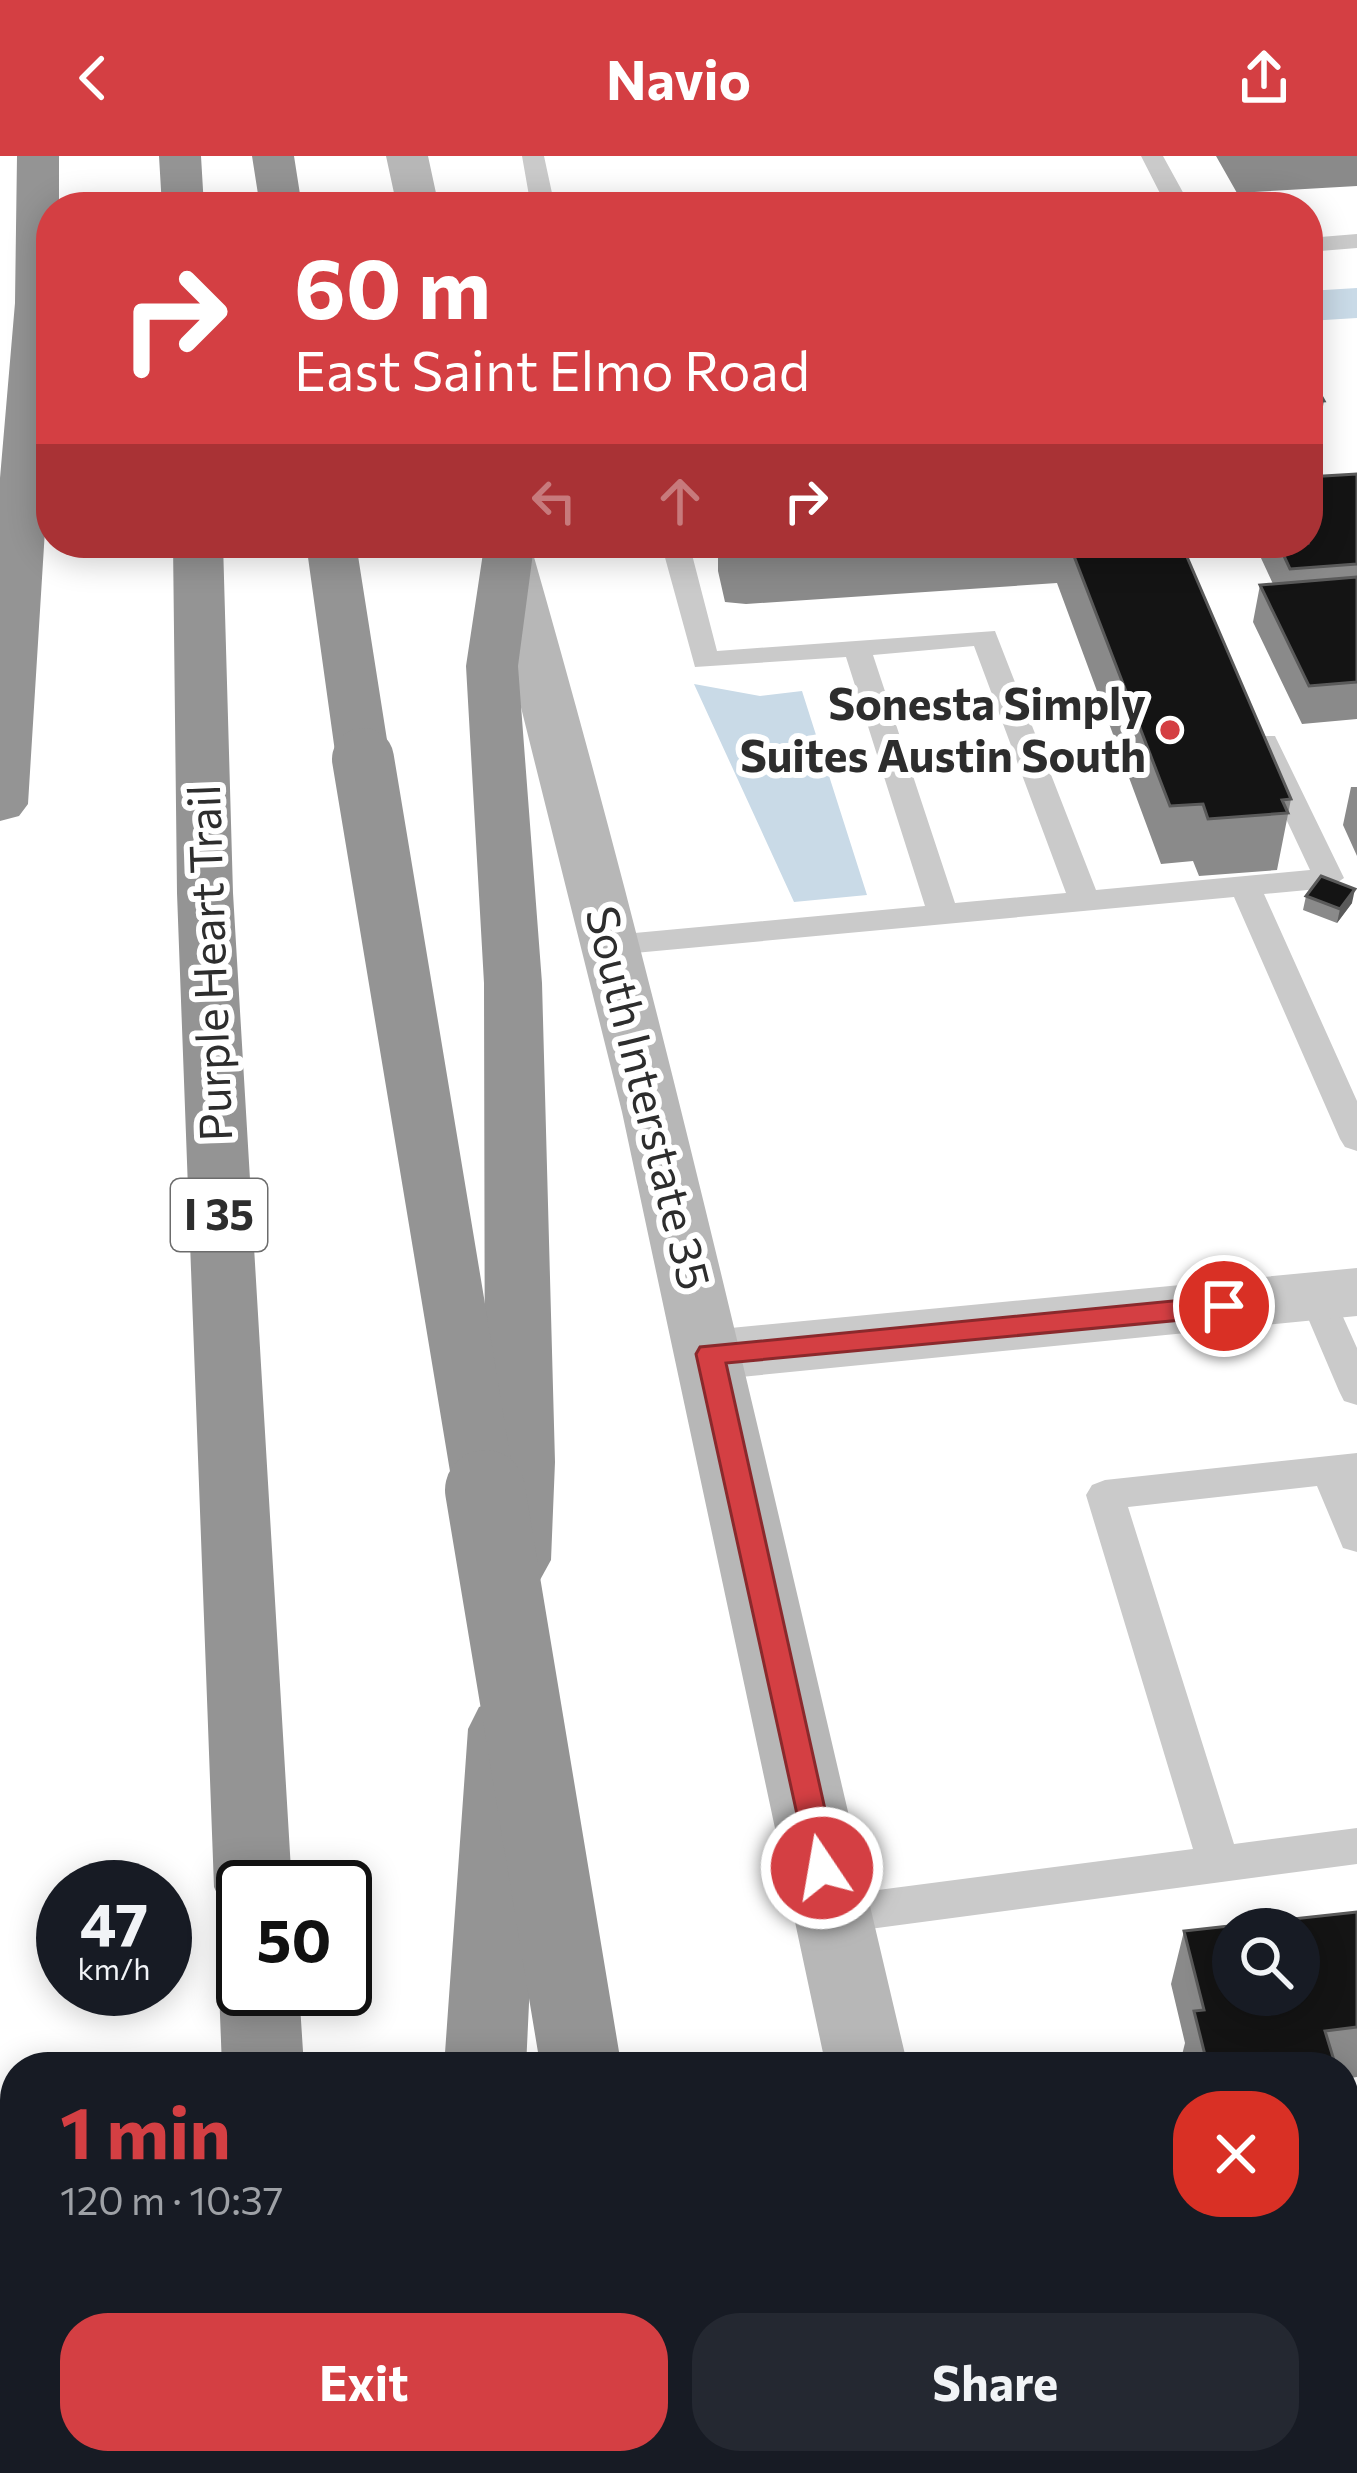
<!DOCTYPE html>
<html lang="en">
<head>
<meta charset="utf-8">
<style>
  body { margin:0; font-family:Commissioner,sans-serif; background:#242831; color:#f1f3f6; height:100vh; display:flex; flex-direction:column; font-size:45px; white-space:nowrap }
  * { box-sizing:border-box; margin:0 }
  p { font-size:39px; color:#9ea1a6 }
  .icon { flex:none; width:66px; height:66px; fill:none; stroke:currentColor; stroke-width:2; stroke-linecap:round; stroke-linejoin:round }
  .map { position:relative; flex:1; overflow:hidden }
  .side { position:absolute; left:0px; top:1896px; width:1359px; height:423px; display:flex; flex-direction:column; background:#171b24; border-radius:48px 48px 0 0; box-shadow:0 6px 30px #0003 }
  .side>* { flex:none }
  .top-card { position:absolute; left:36px; top:36px; width:1287px; height:366px; border-radius:48px; box-shadow:0 6px 30px #0003; background:#d43f43; color:#fff; overflow:hidden }
  .fabs { position:absolute; left:1212px; top:1752px; display:grid; gap:24px }
  .fabs a { display:grid; place-items:center; width:108px; height:108px; border-radius:50%; background:#171b24; box-shadow:0 6px 30px #0003; font-size:60px }
  .speed { position:absolute; left:36px; top:1704px; display:flex; gap:24px; font-size:60px; font-weight:700; text-align:center }
  .speed>* { display:grid; place-content:center; width:156px; height:156px; border-radius:50%; background:#171b24; box-shadow:0 6px 30px #0003; line-height:1 }
  .speed small { font-size:30px; font-weight:400 }
  .speed .limit { border:6px solid #111; border-radius:18px; background:#fff; color:#111 }
  .pin { position:absolute; display:grid; place-items:center; width:102px; height:102px; color:#fff; margin:-51px; border:6px solid #fff; border-radius:50%; box-shadow:0 3px 12px #0007 }
  .me { position:absolute; width:132px; margin:-66px; rotate:348deg; stroke-linejoin:round; filter:drop-shadow(0 0 9px #0008) }
  .turn { display:flex; align-items:center; gap:42px; height:252px; padding:0 60px; font-size:54px }
  .turn .icon { width:156px; height:156px; stroke-width:2.5 }
  .turn b { display:block; font-size:84px; line-height:102px }
  .lanes { display:flex; align-items:center; height:114px; padding:0 60px; background:#0003; justify-content:center; gap:60px; direction:ltr }
  .lanes .off { opacity:.35 }
  .round { display:grid; place-items:center; flex:none; width:126px; height:126px; border-radius:48px; background:#242831 }
  .head { display:flex; align-items:center; justify-content:space-between; height:204px; padding:0 60px }
  h1 { font-size:72px; font-weight:700; line-height:90px; color:#d43f43 }
  .primary-button { display:flex; gap:24px; margin-top:auto; padding:24px 60px }
  .primary-button a { flex:1; height:138px; border-radius:48px; background:#d43f43; color:#fff; font-size:48px; font-weight:700; line-height:138px; text-align:center }
  .primary-button a+a { background:#242831; color:#f1f3f6 }
  header { display:flex; justify-content:space-between; align-items:center; height:156px; padding:0 60px; background:#d43f43; color:#fff; font-size:54px; font-weight:700 }
  .map>svg:first-child { display:block }
  .water { fill:#c9dae7 }
  .lines { fill:none; stroke-linecap:round; stroke-linejoin:round }
  .service { fill:#cacaca; fill-rule:evenodd }
  .minor { fill:#cacaca; fill-rule:evenodd }
  .secondary { fill:#b7b7b7; fill-rule:evenodd }
  .motorway { fill:#949494; fill-rule:evenodd }
  .motorway-bridge-far1 { stroke:#949494; stroke-width:62 }
  .motorway-bridge { stroke:#949494; stroke-width:80 }
  .wall { fill:#8a8a8a }
  .shaded-wall { fill:#5a5a5a }
  .building { fill:#141414; stroke:#5a5a5a; stroke-width:3; fill-rule:evenodd }
  .route { fill:#d43f43; stroke:#8a292c; stroke-width:3 }
  .poi-dot { fill:#d43f43; stroke:#fff; stroke-width:4.5 }
  .labels { text-anchor:middle; stroke-width:12; stroke-linejoin:round; paint-order:stroke }
  .shield { fill:#fff; stroke:#6c6c6c; stroke-width:3 }
  .shield-label { font-size:42px; font-weight:bold; fill:#2d2d2d }
  .poi-label { font-size:45px; font-weight:bold; fill:#2d2d2d; stroke:#fff; text-anchor:end }
  .street-label { font-size:45px; fill:#2d2d2d; stroke:#fff }
</style>
</head>
<body>
<header><svg class="icon" aria-label="back" viewBox="0 0 24 24"><path d="M15 5l-7 7 7 7"/></svg>Navio<svg class="icon" aria-label="share" viewBox="0 0 24 24"><path d="M12 15V3M7 8l5-5 5 5M5 13v7h14v-7"/></svg></header>
<div class="map">
<svg width="1357" height="2317" viewBox="0 0 1357 2317">
  <rect width="100%" height="100%" fill="#fff"/>
  <!-- water -->
  <path class="water" d="M1357,132V162L1308,165V135Z
    M694,528L760,540L802,535L867,739L794,746Z"/>
  <g class="lines">
    <!-- service -->
    <path class="service" d="M522,0H544L555,51H531Z
      M1141,0H1163L1191,51H1167Z
      M1357,78V92L1308,96V82Z
      M661,387H689L717,495L995,475L1096,734L1310,714L1250,586L1255,580H1275L1344,722L1329,732L1264,738L1357,945V995L1345,991L1340,983L1234,741L613,799L602,796L597,789L613,779L925,750L846,501L695,511ZM974,490L1066,737L955,747L873,499Z
      M1317,1128L1330,1132L1357,1192V1249L1344,1245L1339,1235L1299,1141L1304,1132Z
      M1357,1297V1396L1343,1392L1317,1330L1128,1351L1234,1688L1357,1672V1708L832,1778L817,1772L811,1759L817,1746L832,1740L1193,1693L1086,1339L1092,1329L1105,1324Z
      M1357,2090V2136L1344,2138V2092Z
      M1344,2185L1357,2191V2272L1344,2267Z"/>
    <!-- minor -->
    <path class="minor" d="M1357,1112V1160L710,1224L686,1217L677,1199L686,1181L710,1174Z"/>
    <!-- secondary -->
    <path class="secondary" d="M386,0H428L439,51H397Z
      M480,387H530C675,890 787,1401 908,1911H826L622,956Z
      M908,2304H998L1001,2317H911Z"/>
    <!-- motorway -->
    <path class="motorway" d="M17,0H59V51H51V277L28,648L19,660L0,665V322L15,147Z
      M159,0H201L204,51H162Z
      M252,0H294L302,51H260Z
      M173,387H223L233,737L292,1731H243V1761L225,1755L214,1731L177,737Z
      M306,387H356L390,603L382,614L363,619L344,614L336,603Z
      M490,387H526L533,397L518,510L542,827L555,1306L551,1404L540,1424L515,1432L490,1424L479,1404L485,1306L484,827L466,510L483,397Z
      M505,1542L531,1551L542,1573L526,1911H444L468,1573L479,1551Z
      M243,1803V1833H299L304,1911H222L219,1833L231,1808Z
      M241,2304H331L332,2317H242Z
      M436,2304H526V2317H436Z
      M601,2304H691L693,2317H603Z"/>
    <!-- motorway-bridge-far1 -->
    <path class="motorway-bridge-far1" d="M363,603L485,1337"/>
    <!-- motorway-bridge -->
    <path class="motorway-bridge" d="M485,1334L581,1911"/>
  </g>
  <!-- wall -->
  <path class="wall" d="M1216,0H1357V30L1237,37Z
    M1308,216L1324,245L1319,271L1308,272Z
    M1357,318V563L1302,568L1253,466L1260,429L1273,428L1254,387H1308Z
    M718,387H1181L1291,643L1277,714L1199,720L1193,705L1161,708L1057,427L746,448L725,446L718,415Z
    M1351,631H1357V700L1343,669Z
    M1306,740L1352,747L1337,767L1303,754Z
    M1357,1756V1921L1344,1923V1911H1181L1180,1907L1185,1887L1171,1828L1184,1775Z
    M1357,1935V2029L1347,2056H1344V1936Z"/>
  <!-- shaded-wall -->
  <path class="shaded-wall" d="M1355,733L1352,747L1337,767L1340,753Z"/>
  <!-- building -->
  <path class="building" d="M1308,216L1324,245L1308,246Z
    M1357,318V408L1290,413L1278,387H1308V321Z
    M725,387H825L747,392L726,390Z
    M1069,387H1181L1291,643L1282,644L1288,657L1208,663L1203,648L1170,650Z
    M1357,421V526L1309,530L1260,429Z
    M1321,720L1355,733L1340,753L1306,740Z
    M1357,1756V1871L1325,1875L1336,1911H1208L1194,1855L1204,1854L1184,1775ZM1233,1773H1299V1839H1233Z
    M1357,1935V2007L1344,2008V1936Z"/>
  <!-- route -->
  <path class="route" d="M1224,1140L1237,1150L1224,1160L726,1207L838,1712L833,1722L822,1726L811,1722L696,1198L700,1191Z"/>
  <!-- markers -->
  <circle class="poi-dot" cx="1170" cy="574" r="12"/>
  <g class="labels">
    <!-- shield labels -->
    <rect class="shield" x="171" y="1023" width="96" height="72" rx="9"/>
    <g class="shield-label">
      <text x="219" y="1074">I 35</text>
    </g>
    <!-- poi labels -->
    <g class="poi-label">
      <text x="1146" y="564">Sonesta Simply<tspan x="1146" dy="52">Suites Austin South</tspan></text>
    </g>
    <!-- street labels -->
    <g class="street-label">
      <text transform="translate(210 807) rotate(-92)" y="16">Purple Heart Trail</text>
      <text transform="translate(648 942) rotate(76)" y="16">South Interstate 35</text>
    </g>
  </g>
</svg>
<div class="fabs">
<a><svg class="icon" aria-label="search" viewBox="0 0 24 24"><circle cx="10" cy="10" r="6"/><path d="M15 15l6 6"/></svg></a>
</div>
<div class="speed"><div>47<small>km/h</small></div><div class="limit">50</div></div>
<div class="pin" style="left:1224px;top:1150px;background:#d93025"><svg class="icon" aria-label="arrive" viewBox="0 0 24 24"><path d="M6 21V4h12l-3 4 3 4H6"/></svg></div>
<svg class="me" style="left:822px;top:1712px" viewBox="-20 -20 40 40"><circle r="17" fill="#d43f43" stroke="#fff" stroke-width="3"/><path d="M0-11L8 9 0 5-8 9z" fill="#fff"/></svg>
<div class="top-card">
<div class="turn"><svg class="icon" aria-label="right" viewBox="0 0 24 24"><path d="M7 20v-9h11M14 6l5 5-5 5"/></svg><div><b>60 m</b>East Saint Elmo Road</div></div>
<div class="lanes"><svg class="icon off" aria-label="left" viewBox="0 0 24 24"><path d="M17 20v-9H6M10 6l-5 5 5 5"/></svg><svg class="icon off" aria-label="ahead" viewBox="0 0 24 24"><path d="M12 20V5M6 11l6-6 6 6"/></svg><svg class="icon" aria-label="right" viewBox="0 0 24 24"><path d="M7 20v-9h11M14 6l5 5-5 5"/></svg></div>
</div>
<section class="side">
<div class="head"><div><h1>1 min</h1><p>120 m · 10:37</p></div><a class="round" style="background:#d93025;color:#fff"><svg class="icon" aria-label="close" viewBox="0 0 24 24"><path d="M6 6l12 12M18 6L6 18"/></svg></a></div>
<div class="primary-button"><a>Exit</a><a>Share</a></div>
</section>
</div>
</body>
</html>
